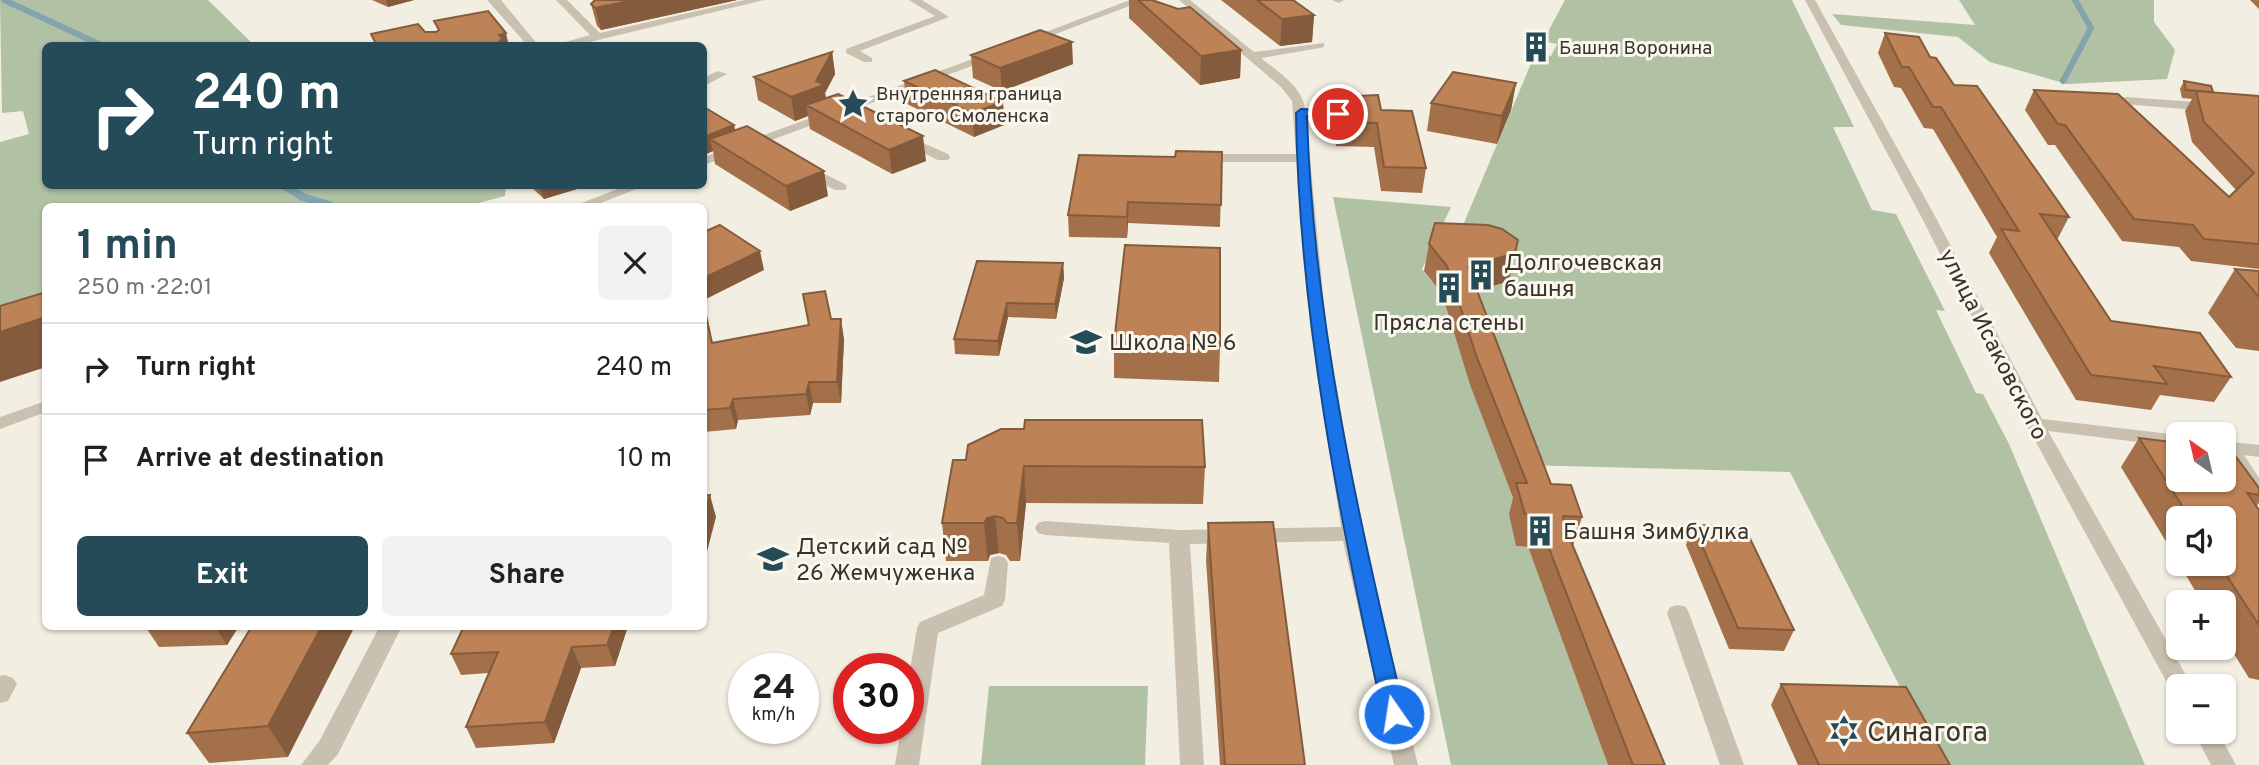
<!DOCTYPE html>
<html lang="en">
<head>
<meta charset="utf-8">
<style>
  body { margin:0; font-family:Overpass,sans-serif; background:#f2f2f2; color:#202124; height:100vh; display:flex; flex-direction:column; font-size:26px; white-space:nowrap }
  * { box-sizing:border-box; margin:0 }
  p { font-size:23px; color:#757577 }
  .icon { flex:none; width:38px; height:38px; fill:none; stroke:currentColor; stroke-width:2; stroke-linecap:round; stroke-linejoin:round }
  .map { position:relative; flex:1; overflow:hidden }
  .details { position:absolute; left:42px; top:203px; width:665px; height:427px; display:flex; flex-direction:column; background:#fff; border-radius:10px; box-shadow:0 2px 5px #0004 }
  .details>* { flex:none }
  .guide { position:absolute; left:42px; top:42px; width:665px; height:147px; border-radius:10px; box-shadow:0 2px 5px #0004; background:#254b58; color:#fff; overflow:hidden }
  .needle { width:46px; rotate:326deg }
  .controls { position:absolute; left:2166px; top:422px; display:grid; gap:14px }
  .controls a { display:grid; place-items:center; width:70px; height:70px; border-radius:10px; background:#fff; box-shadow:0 2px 5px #0004; font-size:35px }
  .speed { position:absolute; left:728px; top:653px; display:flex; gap:14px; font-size:35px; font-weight:700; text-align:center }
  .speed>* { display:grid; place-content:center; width:91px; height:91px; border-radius:50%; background:#fff; box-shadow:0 2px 5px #0004; line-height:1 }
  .speed small { font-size:18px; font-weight:400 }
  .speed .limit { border:10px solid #d22; background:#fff; color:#111 }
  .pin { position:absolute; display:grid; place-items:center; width:60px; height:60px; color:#fff; margin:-30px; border:4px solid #fff; border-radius:50%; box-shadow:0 2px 7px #0007 }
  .me { position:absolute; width:77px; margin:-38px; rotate:347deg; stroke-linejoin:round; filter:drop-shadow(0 0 5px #0008) }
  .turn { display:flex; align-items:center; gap:24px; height:147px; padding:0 35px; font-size:32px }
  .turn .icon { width:91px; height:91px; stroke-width:2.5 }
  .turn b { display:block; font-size:49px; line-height:60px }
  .round { display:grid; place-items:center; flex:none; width:74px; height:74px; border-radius:10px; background:#f2f2f2 }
  .headline { display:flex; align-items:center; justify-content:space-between; height:119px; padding:0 35px }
  h1 { font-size:42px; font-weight:700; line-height:52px; color:#254b58 }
  .button { display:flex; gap:14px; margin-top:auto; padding:14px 35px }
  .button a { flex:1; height:80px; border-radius:10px; background:#254b58; color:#fff; font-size:28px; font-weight:700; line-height:80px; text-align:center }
  .button a+a { background:#f2f2f2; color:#202124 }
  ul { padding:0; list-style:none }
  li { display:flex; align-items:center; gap:21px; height:91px; padding:0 35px; border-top:2px solid #e0e0e0 }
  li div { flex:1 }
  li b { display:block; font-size:26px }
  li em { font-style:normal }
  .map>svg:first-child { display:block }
  .green { fill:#b1c1a3 }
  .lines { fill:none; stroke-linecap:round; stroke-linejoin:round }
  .stream-far1 { stroke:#83a4ad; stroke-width:6 }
  .stream { stroke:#83a4ad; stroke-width:8 }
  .minor { fill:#cac0af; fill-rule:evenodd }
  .wall { fill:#a3704a }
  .shaded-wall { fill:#845b3c }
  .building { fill:#bd8256; stroke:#845b3c; stroke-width:2 }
  .route { fill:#1a73e8; stroke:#114b97; stroke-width:2 }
  .labels { text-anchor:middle; stroke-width:6; stroke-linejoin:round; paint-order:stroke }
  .far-poi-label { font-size:19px; fill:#39332c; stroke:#faf7ef; text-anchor:start }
  .poi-label { font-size:23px; fill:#39332c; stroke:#faf7ef; text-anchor:start }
  .street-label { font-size:23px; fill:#39332c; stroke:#faf7ef }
  .near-poi-label { font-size:28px; fill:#39332c; stroke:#faf7ef; text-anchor:start }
</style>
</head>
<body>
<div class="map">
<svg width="2259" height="765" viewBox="0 0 2259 765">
  <rect width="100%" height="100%" fill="#f2eee2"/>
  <!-- green -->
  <path class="green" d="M0,0H208L254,45L46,46V186H506L505,196L467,206H46L45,315L0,306V142L29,134L23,111L2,113Z
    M1565,0H1792L1854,127H1833L1872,210L1896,214L1945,311L1936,310L1976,393L1983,394L2009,444L2145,765H1940L1790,472L1524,465L1458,281L1488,288L1509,281L1450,256L1535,54L1551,56L1557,44L1543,41Z
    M1959,0H2154V22L2175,50L2167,79L2067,84L1990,62L1958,37L1841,25L1832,14L1975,25Z
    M1333,197L1451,207L1422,269L1442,294L1470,385L1519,514L1516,546L1528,547L1608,765H1451Z
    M989,686H1148L1145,765H981Z"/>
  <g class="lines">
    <!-- stream-far1 -->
    <path class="stream-far1" d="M4,0L103,46
      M2063,81L2091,28L2075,0
      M285,186L288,188"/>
    <!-- stream -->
    <path class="stream" d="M285,186L303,197L332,206"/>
    <!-- minor -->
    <path class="minor" d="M487,0H501L539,46H528Z
      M556,0H567L600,33L745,0H764L573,46H551L590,35Z
      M909,0H922L949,17L860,51L872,58V62H864L846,53V49L935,16Z
      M1130,0H1145L1032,43L1022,41Z
      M1179,0H1190L1254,52L1324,43V47L1320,48L1261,58C1277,71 1303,87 1305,109L1357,110L1363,114L1357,118L1306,117L1326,325L1362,534L1418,765H1394L1343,541L1190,544L1204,765H1180L1169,543L1045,535L1038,533L1035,528L1038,523L1045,521L1179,530L1341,527L1310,325L1297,162H1201L1194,158L1201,154H1296L1292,101L1281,87Z
      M1332,0H1344L1339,3Z
      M1805,0H1815L1936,218L2042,419L2179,435V447L2048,431L2192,686H2179V695L2172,692L2026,424L1922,218Z
      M992,52L996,53V57L704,165V157Z
      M717,71L727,74L704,86V78Z
      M2126,97L2210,103L2216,107L2210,111L2122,104V98Z
      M982,102L1014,117L1016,120L1010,124L1006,123L978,109L976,106Z
      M905,135L948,154L950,157L948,160H938L900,142L898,139Z
      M806,165L845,184L847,187L845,190H835L801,172V166Z
      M625,186H644L593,206H574Z
      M46,401V412L0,429V417Z
      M2224,441L2259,445V457L2244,455L2259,478V500L2252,498L2224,454Z
      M998,556L1005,558L1008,563L1005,600L1002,606L938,633L919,765H895L901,728H908V682L917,628L920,622L984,595L991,558Z
      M1678,605L1686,607L1689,613L1744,765H1720L1667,613L1670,607Z
      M380,626H402L338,754L328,765H301L320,740Z
      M5,675L13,678L17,684L8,701L0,703V676Z
      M2194,732H2218L2236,765H2211Z"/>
  </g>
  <!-- wall -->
  <path class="wall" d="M372,0H414L388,7Z
    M595,0H737L601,30L597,26L591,4Z
    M1129,0H1152L1241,50L1240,78L1200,85L1129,18Z
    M1221,0H1293L1314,15L1312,42L1280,46Z
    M2250,0H2259V9Z
    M1885,33L1930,57L2069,217L2057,240L2111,321L2231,377L2214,402L2160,395L2151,410L2076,400L1989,253L1997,237L1933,129L1924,128L1901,88L1894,87L1878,53Z
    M832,52L835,74L825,93L826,98L926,161L892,174L810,129L808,116L795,121L758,100L754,77Z
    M971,55L1073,64L1002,91L973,78Z
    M904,81L1003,102L1004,125L974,137L907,104Z
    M2184,81L2213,92L2259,96V269L2191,261L2179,247L2122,241L2055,145H2048L2025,110L2034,90L2229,197L2236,190L2192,142L2185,111L2192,99L2182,98L2180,89Z
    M1516,83L1511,110L1497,144L1427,131L1431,103Z
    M1335,97L1381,110L1426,168L1422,193L1381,191L1374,147L1336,146L1333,120Z
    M704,107L735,130L828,196L790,211L715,164L713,151L704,155Z
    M1222,152L1220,227L1128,223L1127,238L1069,237L1068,215L1175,157Z
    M530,186H587L544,199Z
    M1518,240L1509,281L1477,291L1551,484L1582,517L1573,546L1665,765H1608L1528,547L1516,546L1509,514L1513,498L1470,385L1442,294L1424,271L1429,244Z
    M1063,263L1064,278L1056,319L1008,317L999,356L955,354L954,339Z
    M2235,269L2259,271V351L2236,348L2208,313Z
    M803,294L831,319L844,339L841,403H813L810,415L738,420L736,429L704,432V305L712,343L809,325Z
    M1114,343L1220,346L1219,382L1114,378Z
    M2139,438L2259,488V503L2256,506L2259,510V680L2249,678L2224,638V602H2202L2179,564H2224V518H2179V563L2121,467Z
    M953,460L1205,467L1203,504L1026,503L1020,561H1010L1006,555L999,553L990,555L988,561H946L942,523Z
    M1208,523L1305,765H1220L1206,560Z
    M1693,525L1794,630L1784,651L1729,649L1686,545Z
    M145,626H239L227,645L159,647Z
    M252,626L288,757L209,763L187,733Z
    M628,626L615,666L581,668L554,743L476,748L466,727L488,673L461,675L451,654Z
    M1781,684L1950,765H1798L1771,705Z"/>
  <!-- shaded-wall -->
  <path class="shaded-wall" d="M386,0H414L388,7Z
    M634,0H737L601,30L595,8Z
    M1314,15L1312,42L1280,46L1282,19Z
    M506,33L509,46H496L499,35Z
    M1072,42L1073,64L1002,91L1000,68Z
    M1241,50L1240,78L1200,85L1201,56Z
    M832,52L835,74L825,93L828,108L806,105L808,116L795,121L791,97L816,81Z
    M1516,83L1511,110L1497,144L1502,116Z
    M1003,102L1004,125L974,137L972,113Z
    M734,125L738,142L710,139L713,151L704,155V137Z
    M923,136L926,161L892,174L889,150Z
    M824,171L828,196L790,211L786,186Z
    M539,186H587L544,199Z
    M1128,202V223L1127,238V217Z
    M760,251L764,270L704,300V278Z
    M1515,253L1509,281L1463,295L1468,267Z
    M1063,263L1064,278L1056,319L1055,304Z
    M1007,303L1008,317L999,356L998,341Z
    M46,317V367L0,382V332Z
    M841,319L844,339L841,403L837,382Z
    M809,382L813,403L810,415L806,394Z
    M733,399L738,420L736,429L730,408Z
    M1024,466L1026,503L1020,561L1017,523Z
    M710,495L716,517L704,563V519Z
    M995,516L999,553L990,555L988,561L984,523L987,518Z
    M214,626H239L227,645Z
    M322,626H355L288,757L268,726Z
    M614,626H628L615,666L607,645Z
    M572,647L581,668L554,743L545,722Z"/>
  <!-- building -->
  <path class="building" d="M595,0H634L595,8L591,4Z
    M1138,0H1152L1178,9L1190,7L1241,50L1201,56Z
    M1257,0H1293L1314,15L1282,19Z
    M488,11L506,33L499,35L502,38L496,46H377L371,34L418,24L425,32H436L439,30L434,21Z
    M1040,30L1072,42L1000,68L971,55Z
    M1885,33L1919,37L1930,57L1936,58L1954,85L1977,86L2069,217L2040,214L2111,321L2200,333L2231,377L2154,366L2167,384L2091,375L2001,229L2019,231L1941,107H1933L1909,67H1902Z
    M832,52L816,81L824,85L791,97L754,77Z
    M935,70L1003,102L972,113L904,81Z
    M1453,72L1516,83L1502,116L1431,103Z
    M2184,81L2211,86L2213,92L2186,90Z
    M2034,90L2118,94L2229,197L2254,173L2204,122L2196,91L2259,96V244L2204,239L2193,225L2134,219L2065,125L2058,124Z
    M838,94L923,136L889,150L806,105Z
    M1378,95L1381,110L1412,111L1426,168L1384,167L1377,123L1339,122L1335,97Z
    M704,107L734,125L704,137Z
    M747,126L824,171L786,186L710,139Z
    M1176,151L1222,152L1221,205L1128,202L1127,217L1068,215L1079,155L1175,157Z
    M1435,223L1488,225L1502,229L1518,240L1515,253L1468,267L1551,484L1571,485L1582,517L1563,516L1564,525L1665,765H1633L1536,515L1525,514L1516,483H1527L1476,355L1447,266L1429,244Z
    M720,225L760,251L704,278V232Z
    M1125,245L1220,248V346L1114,343Z
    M977,261L1063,263L1055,304L1007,303L998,341L954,339Z
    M2235,269L2259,271V297Z
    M825,291L831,319H841L837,382H809L806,394L733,399L730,408L704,410V306L712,343L809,325L803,294Z
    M46,292V317L0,332V306Z
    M1025,420H1202L1205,467L1024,466L1017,523H1007L1003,518L995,516L987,518L984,523H942L953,460H966L968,445L1001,429H1024Z
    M2139,438L2179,443V480H2224V449L2231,450L2259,488V495L2247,493L2259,510V625L2219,564H2224V518H2190Z
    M710,495L704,519V496Z
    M1273,522L1305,765H1225L1208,523Z
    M1693,525L1744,526L1794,630L1738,628Z
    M252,626H322L268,726L187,733Z
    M464,626H614L607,645L572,647L545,722L466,727L498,652L451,654Z
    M1781,684L1906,687L1950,765H1819Z"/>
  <!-- route -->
  <path class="route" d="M1301,109L1338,110L1343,114L1338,117L1307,116C1313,318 1358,518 1405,714L1402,720L1394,722L1386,720L1383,714C1339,517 1299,315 1296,113Z"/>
  <!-- icons -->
  <defs>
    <g id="building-bare" transform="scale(2.415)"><path d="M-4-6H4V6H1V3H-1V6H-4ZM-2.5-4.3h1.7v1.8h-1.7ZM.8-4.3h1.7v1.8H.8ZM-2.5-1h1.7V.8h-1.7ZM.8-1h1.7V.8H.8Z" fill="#254b58" stroke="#faf7ef" stroke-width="2.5" paint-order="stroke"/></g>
    <g id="sight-bare" transform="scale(2.415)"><path d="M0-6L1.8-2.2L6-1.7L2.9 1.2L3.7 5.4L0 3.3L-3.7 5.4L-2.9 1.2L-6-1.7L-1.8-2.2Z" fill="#254b58" stroke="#faf7ef" stroke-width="2.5" paint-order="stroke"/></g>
    <g id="school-bare" transform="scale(2.415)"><path d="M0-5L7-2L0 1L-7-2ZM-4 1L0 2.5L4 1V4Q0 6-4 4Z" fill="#254b58" stroke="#faf7ef" stroke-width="2.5" paint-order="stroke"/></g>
    <g id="synagogue-bare" transform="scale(2.415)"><path d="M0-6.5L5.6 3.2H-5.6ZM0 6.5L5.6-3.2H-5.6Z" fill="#254b58" stroke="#faf7ef" stroke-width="2.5" paint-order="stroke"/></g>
  </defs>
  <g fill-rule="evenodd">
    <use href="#building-bare" x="1536" y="47"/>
    <use href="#sight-bare" x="853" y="104"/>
    <use href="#building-bare" x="1481" y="275"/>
    <use href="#building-bare" x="1449" y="288"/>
    <use href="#school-bare" x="1086" y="342"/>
    <use href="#building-bare" x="1540" y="531"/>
    <use href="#school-bare" x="773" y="559"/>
    <use href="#synagogue-bare" x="1844" y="731"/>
  </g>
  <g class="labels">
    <!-- far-poi labels -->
    <g class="far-poi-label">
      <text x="1559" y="54">Башня Воронина</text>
      <text x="876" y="100">Внутренняя граница<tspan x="876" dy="22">старого Смоленска</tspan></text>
    </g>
    <!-- poi labels -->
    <g class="poi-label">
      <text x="1504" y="270">Долгочевская<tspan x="1504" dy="26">башня</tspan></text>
      <text x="1449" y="330" text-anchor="middle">Прясла стены</text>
      <text x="1109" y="350">Школа № 6</text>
      <text x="1563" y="539">Башня Зимбулка</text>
      <text x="796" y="554">Детский сад №<tspan x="796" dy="26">26 Жемчуженка</tspan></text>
    </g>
    <!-- street labels -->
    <g class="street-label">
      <text transform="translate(1994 344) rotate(63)" y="8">улица Исаковского</text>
    </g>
    <!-- near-poi labels -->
    <g class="near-poi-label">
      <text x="1867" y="741">Синагога</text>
    </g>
  </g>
</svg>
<div class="controls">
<a><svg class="needle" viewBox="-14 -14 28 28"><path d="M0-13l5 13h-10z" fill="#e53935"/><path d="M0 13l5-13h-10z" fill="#757577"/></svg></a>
<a><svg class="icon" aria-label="sound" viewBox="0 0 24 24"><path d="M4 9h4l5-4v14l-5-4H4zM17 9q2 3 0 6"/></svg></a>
<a>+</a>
<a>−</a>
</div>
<div class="speed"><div>24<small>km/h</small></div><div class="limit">30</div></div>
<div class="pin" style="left:1338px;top:114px;background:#d93025"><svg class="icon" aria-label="arrive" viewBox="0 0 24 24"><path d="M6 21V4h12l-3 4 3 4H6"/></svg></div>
<svg class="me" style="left:1394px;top:714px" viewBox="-20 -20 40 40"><circle r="17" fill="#1a73e8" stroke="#fff" stroke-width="3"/><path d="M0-11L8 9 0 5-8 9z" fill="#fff"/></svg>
<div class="guide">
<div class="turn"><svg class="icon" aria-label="right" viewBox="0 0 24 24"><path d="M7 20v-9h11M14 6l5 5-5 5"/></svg><div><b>240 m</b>Turn right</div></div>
</div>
<section class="details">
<div class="headline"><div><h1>1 min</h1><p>250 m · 22:01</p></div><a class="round"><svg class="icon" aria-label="close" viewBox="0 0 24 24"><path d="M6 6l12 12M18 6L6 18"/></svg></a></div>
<ul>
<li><svg class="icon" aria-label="right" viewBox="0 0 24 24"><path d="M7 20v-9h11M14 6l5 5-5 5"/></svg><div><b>Turn right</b></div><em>240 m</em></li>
<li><svg class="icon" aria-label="arrive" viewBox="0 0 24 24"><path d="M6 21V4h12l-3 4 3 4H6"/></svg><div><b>Arrive at destination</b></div><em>10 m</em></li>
</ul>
<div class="button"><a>Exit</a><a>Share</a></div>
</section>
</div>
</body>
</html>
